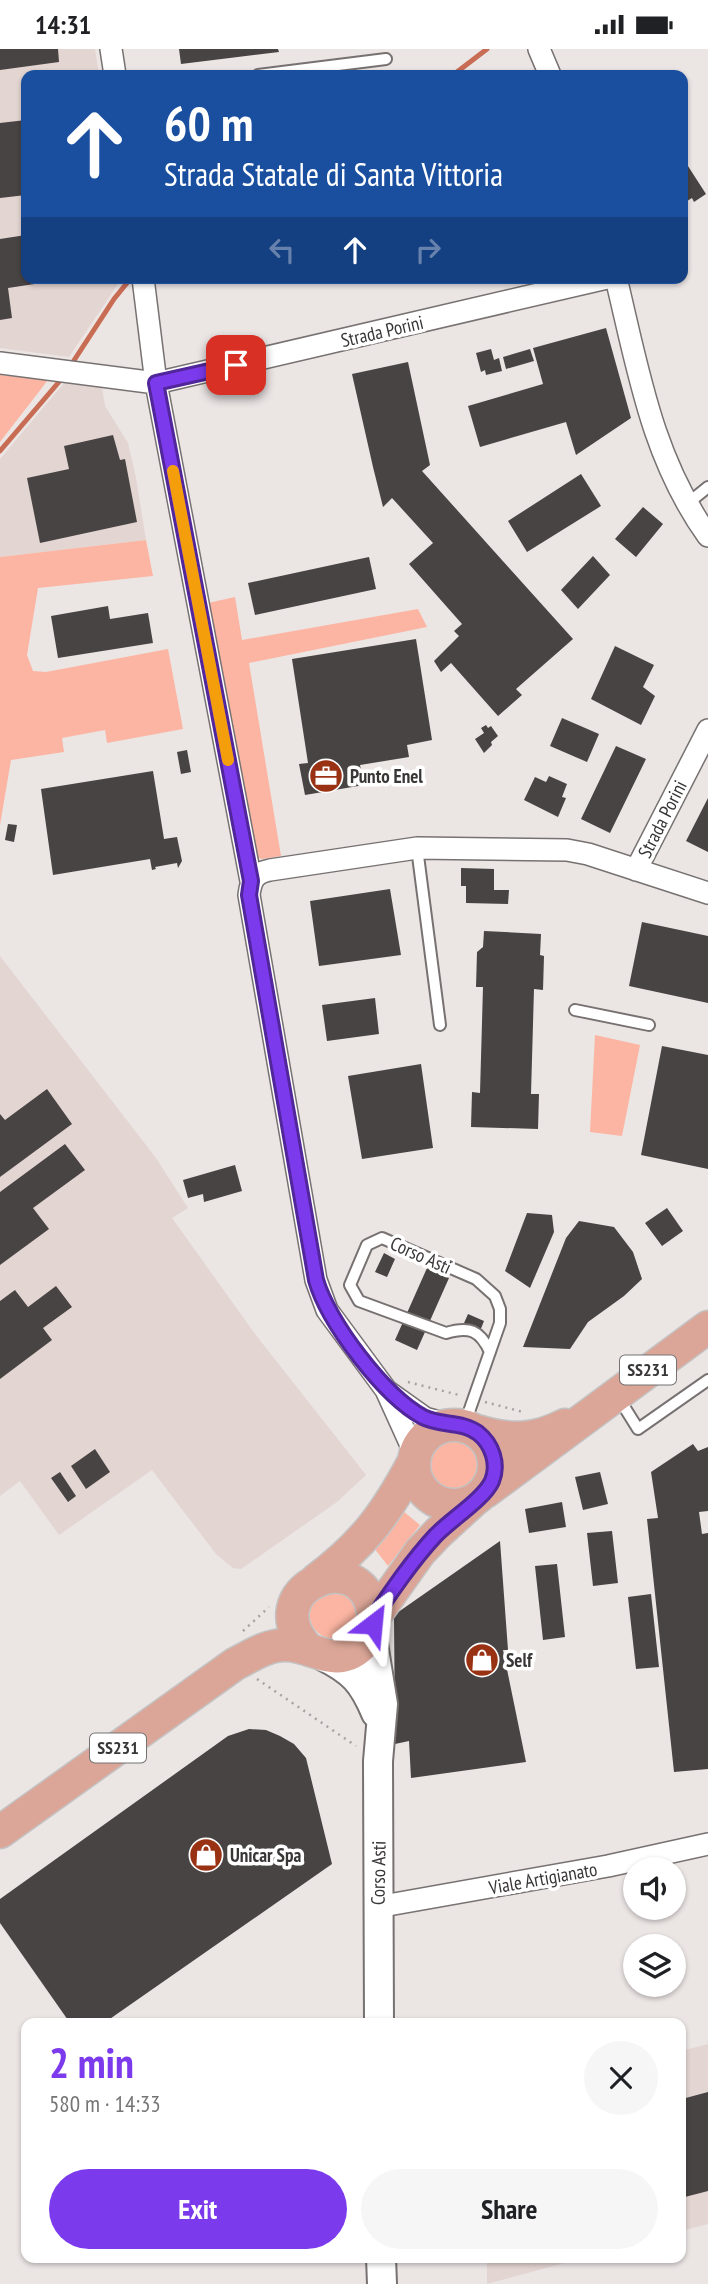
<!DOCTYPE html>
<html lang="en">
<head>
<meta charset="utf-8">
<style>
  body { margin:0; font-family:"PT Sans Narrow",sans-serif; background:#f6f6f6; color:#202124; height:100vh; display:flex; flex-direction:column; font-size:26px; white-space:nowrap }
  * { box-sizing:border-box; margin:0 }
  p { font-size:23px; color:#757577 }
  .icon { flex:none; width:38px; height:38px; fill:none; stroke:currentColor; stroke-width:2; stroke-linecap:round; stroke-linejoin:round }
  .map { position:relative; flex:1; overflow:hidden }
  .details { position:absolute; left:21px; top:1969px; width:665px; height:245px; display:flex; flex-direction:column; background:#fff; border-radius:14px; box-shadow:0 2px 5px #0004 }
  .details>* { flex:none }
  .hud { position:absolute; left:21px; top:21px; width:667px; height:214px; border-radius:14px; box-shadow:0 2px 5px #0004; background:#1a4fa0; color:#fff; overflow:hidden }
  .controls { position:absolute; left:623px; top:1808px; display:grid; gap:14px }
  .controls a { display:grid; place-items:center; width:63px; height:63px; border-radius:50%; background:#fff; box-shadow:0 2px 5px #0004; font-size:35px }
  .pin { position:absolute; display:grid; place-items:center; width:60px; height:60px; color:#fff; margin:-30px; border-radius:14px; box-shadow:0 4px 10px #0006 }
  .me { position:absolute; width:77px; margin:-38px; rotate:29deg; stroke-linejoin:round; filter:drop-shadow(0 0 5px #0008) }
  .turn { display:flex; align-items:center; gap:24px; height:147px; padding:0 28px; font-size:32px }
  .turn .icon { width:91px; height:91px; stroke-width:2.5 }
  .turn b { display:block; font-size:49px; line-height:60px }
  .lanes { display:flex; align-items:center; height:66px; padding:0 28px; background:#0003; justify-content:center; gap:35px; direction:ltr }
  .lanes .off { opacity:.35 }
  .round { display:grid; place-items:center; flex:none; width:74px; height:74px; border-radius:37px; background:#f6f6f6 }
  .head { display:flex; align-items:center; justify-content:space-between; height:119px; padding:0 28px }
  h1 { font-size:42px; font-weight:600; line-height:52px; color:#7c3aed }
  .cta { display:flex; gap:14px; margin-top:auto; padding:14px 28px }
  .cta a { flex:1; height:80px; border-radius:42px; background:#7c3aed; color:#fff; font-size:28px; font-weight:600; line-height:80px; text-align:center }
  .cta a+a { background:#f6f6f6; color:#202124 }
  .status { display:flex; justify-content:space-between; align-items:center; height:49px; padding:0 35px; background:#fff; direction:ltr }
  .status svg { height:19px; fill:currentColor }
  .map>svg:first-child { display:block }
  .built { fill:#e3d5d2 }
  .green { fill:#fcb5a2 }
  .lines { fill:none; stroke-linecap:round; stroke-linejoin:round }
  .stream { stroke:#c86c54; stroke-width:5 }
  .building { fill:#484443 }
  .lane-casing { stroke:#777271; stroke-width:14 }
  .street-casing { stroke:#777271; stroke-width:24 }
  .secondary-casing { stroke:#777271; stroke-width:32 }
  .primary-casing { stroke:#c4c3c3; stroke-width:35 }
  .path { stroke:#a7a2a1; stroke-width:2.5; stroke-dasharray:2 5; stroke-linecap:butt }
  .lane { stroke:#fff; stroke-width:10 }
  .street { stroke:#fff; stroke-width:21 }
  .secondary { stroke:#fff; stroke-width:28 }
  .primary { stroke:#dba697; stroke-width:32 }
  .route-casing { stroke:#51269a; stroke-width:18 }
  .route { stroke:#7c3aed; stroke-width:12 }
  .slow { stroke:#f59e0b; stroke-width:12 }
  .labels { text-anchor:middle; stroke-width:7; stroke-linejoin:round; paint-order:stroke }
  .shield { fill:#fff; stroke:#747272; stroke-width:2 }
  .shield-label { font-size:18px; font-weight:bold; fill:#393636 }
  .street-label { font-size:19px; fill:#393636; stroke:#fff }
  .poi-label { font-size:19px; font-weight:bold; fill:#393636; stroke:#fff; text-anchor:start }
</style>
</head>
<body>
<div class="status"><b>14:31</b><svg viewBox="0 0 49 12"><path d="M0 12V9h3v3zM5 12V6h3v6zM10 12V3h3v9zM15 12V0h3v12zM26 1h20v11H26zM47 4h2v5h-2z"/></svg></div>
<div class="map">
<svg width="708" height="2235" viewBox="0 0 708 2235">
  <rect width="100%" height="100%" fill="#ebe5e4"/>
  <!-- built -->
  <path class="built" d="M0,0H95L99,26H26V229H122L69,308L0,299Z
    M64,334L102,339L105,357L128,394L136,429L146,491L0,508V410Z
    M0,907L156,1109L188,1159L172,1169L255,1285L366,1426L337,1453L241,1520L233,1519L216,1505L152,1421L59,1486L20,1432L0,1447Z
    M708,1995V2175L681,2182V2002Z
    M487,2209V2208L583,2209L487,2235Z"/>
  <!-- green -->
  <path class="green" d="M0,326L48,331L0,393Z
    M146,491L153,527L38,539L27,606L33,622L46,623L168,600L183,680L107,694L105,681L62,689L64,703L11,711L0,776V508Z
    M235,548L242,591L418,560L427,578L249,614L281,807L262,810L255,808L208,554Z
    M595,986L640,996L622,1087L590,1083Z
    M430 1415a25 25 0 1 1 50 0a25 25 0 1 1-50 0Z
    M403,1462L420,1476L388,1517L374,1499Z
    M323,1541L349,1544L359,1567C348,1605 300,1591 311,1553Z"/>
  <g class="lines">
    <!-- stream -->
    <path class="stream" d="M453,26L487,0
      M71,316L114,250L131,229
      M0,402L64,327"/>
  </g>
  <!-- building -->
  <path class="building" d="M0,0H58L59,13L0,21Z
    M179,0H278L279,3L181,15Z
    M26,71V146L0,149V74Z
    M686,114L706,145L694,153L692,149L682,155V116Z
    M26,186V229L61,231L8,239L12,269L0,271V190Z
    M606,279L631,369L576,406L566,373L480,398L468,357L543,335L533,299Z
    M491,300L494,311L499,309L502,322L486,326L485,321L481,323L476,304Z
    M530,300L534,312L506,320L503,308Z
    M408,313L430,416L422,422L573,590L516,640L522,646L498,667L451,614L441,623L434,612L459,587L454,582L462,575L409,515L433,494L392,449L383,458L373,418L352,325Z
    M113,386L120,411L125,410L137,473L40,494L27,429L69,420L64,397Z
    M581,425L601,457L527,503L508,472Z
    M643,458L663,475L636,508L615,490Z
    M593,507L610,526L578,560L561,541Z
    M369,508L376,540L255,566L248,534Z
    M108,557L110,570L148,564L153,594L58,609L51,567Z
    M416,590L432,691L407,696L409,708L360,716L364,736L305,746L299,715L308,714L292,610Z
    M615,597L654,616L643,638L655,647L641,676L591,650Z
    M562,669L599,685L587,713L550,697Z
    M486,676L488,679L491,677L498,687L491,693L492,696L484,704L475,690L484,684L481,679Z
    M616,697L646,710L610,784L581,770Z
    M187,701L191,723L181,725L177,703Z
    M153,722L164,790L177,788L182,812L178,819L177,814L155,818L156,820L152,821L150,810L53,826L41,740Z
    M549,727L567,735L562,748L566,749L558,768L524,751L535,728L546,733Z
    M708,749V803L686,792Z
    M8,775L17,776L14,793L5,791Z
    M461,819L494,820V841H509L508,855L466,854V837H461Z
    M390,840L401,906L319,917L310,852Z
    M642,873L708,887V954L629,937Z
    M484,882L541,885L540,906L544,907L543,941L534,940L531,1045H539L538,1080L471,1078L472,1043L480,1044L483,938H476L477,903L483,898Z
    M375,949L379,985L327,992L322,956Z
    M662,997L708,1006V1120L641,1106Z
    M421,1015L433,1099L362,1110L348,1027Z
    M47,1040L72,1075L0,1128V1065L5,1071Z
    M65,1095L85,1121L33,1159L49,1180L0,1216V1143Z
    M235,1116L242,1142L204,1153L203,1145L188,1149L183,1131Z
    M667,1159L683,1182L662,1197L645,1174Z
    M527,1164L552,1166L554,1183L530,1239L505,1222Z
    M579,1172L614,1178L633,1203L642,1230L624,1247L588,1273L570,1300L523,1298L566,1189Z
    M384,1204L395,1210L387,1228L375,1223Z
    M427,1219L449,1229L417,1301L395,1291Z
    M56,1237L72,1258L43,1279L52,1291L0,1330V1252L15,1241L28,1258Z
    M468,1265L484,1272L480,1282L461,1281Z
    M693,1395L698,1402L708,1398V1462L699,1463L702,1485L708,1484V1720L674,1723L647,1470L658,1469L651,1423Z
    M95,1400L110,1423L86,1440L71,1417Z
    M60,1423L76,1447L68,1453L51,1429Z
    M600,1423L608,1455L583,1461L575,1428Z
    M562,1453L566,1478L529,1484L525,1460Z
    M612,1482L618,1534L593,1537L587,1484Z
    M500,1492L508,1601H503L526,1713L411,1729L409,1692L395,1695L394,1566Z
    M557,1515L565,1588L543,1591L535,1517Z
    M651,1545L659,1618L636,1620L628,1548Z
    M249,1680L266,1681L280,1687L294,1695L306,1709L332,1815L104,1974H70L0,1874V1850L228,1687Z
    M708,2043V2142L681,2149V2063L686,2062L682,2050Z"/>
  <g class="lines">
    <!-- lane casing -->
    <g class="lane-casing">
      <path id="lane" d="M258,26L386,10
        M687,455L708,438
        M417,799L440,976
        M575,961L649,976
        M618,1348L638,1380L708,1331
        M464,1377L500,1274V1260L495,1247L476,1230L382,1189L367,1196L350,1236L359,1252L446,1284C469,1277 480,1281 490,1303"/>
    </g>
    <!-- street casing -->
    <g class="street-casing">
      <path id="street" d="M111,0L115,26
        M539,0L550,26
        M143,229L156,334L251,832
        M616,229C638,320 652,409 708,487
        M0,314L156,334L607,229
        M636,821L708,681
        M387,1342L425,1369L450,1376
        M415,1405L386,1341L327,1261L316,1231L249,846C251,830 255,824 270,821L417,799L567,801L588,805L708,844
        M377,1858L608,1817L708,1795"/>
    </g>
    <!-- secondary casing -->
    <g class="secondary-casing">
      <path id="secondary" d="M371,1582L383,1655L378,1712L379,1974
        M323,1607C353,1622 363,1633 376,1664
        M381,2208L382,2235"/>
    </g>
    <!-- primary casing -->
    <g class="primary-casing">
      <path id="primary" d="M414 1416a40 40 0 1 1 80 0a40 40 0 1 1-80 0Z
        M477,1382C509,1392 534,1392 565,1376
        M485,1443L708,1278
        M316,1531C363,1496 386,1465 413,1414
        M374,1568L420,1503L438,1484L473,1452
        M0,1783L235,1615C251,1607 267,1596 285,1596C313,1596 335,1621 361,1597C370,1588 375,1576 373,1563C362,1492 251,1541 309,1601"/>
    </g>
    <!-- path -->
    <path class="path" d="M408,1333L459,1346
      M485,1353L523,1363
      M243,1582L269,1558
      M257,1630L356,1697"/>
    <!-- lane -->
    <use href="#lane" class="lane"/>
    <!-- street -->
    <use href="#street" class="street"/>
    <!-- secondary -->
    <use href="#secondary" class="secondary"/>
    <!-- primary -->
    <use href="#primary" class="primary"/>
  </g>
  <g class="lines">
    <!-- route casing -->
    <g class="route-casing">
      <path id="route" d="M236,316L156,334L251,832L249,846L316,1231C328,1273 384,1347 423,1368C440,1377 462,1372 478,1384C492,1395 499,1415 492,1432C484,1450 450,1471 435,1487C412,1512 393,1540 374,1568L373,1575"/>
    </g>
    <!-- route -->
    <use href="#route" class="route"/>
    <!-- slow -->
    <path class="slow" d="M173,422L228,711"/>
  </g>
  <!-- icons -->
  <defs>
    <g id="office-disc" transform="scale(1.75)"><circle r="9.5" fill="#993113" stroke="#fff"/><path d="M-6-3h4V-5.5h4V-3h4V5H-6ZM-1-4.5V-3h2v-1.5ZM-6 0V1H6V0Z" fill="#fff"/></g>
    <g id="shop-disc" transform="scale(1.75)"><circle r="9.5" fill="#993113" stroke="#fff"/><path d="M-5-2.5h2.3a2.7 3.5 0 0 1 5.4 0H5L5.5 6h-11ZM-1.5-2.5h3a1.5 2.3 0 0 0-3 0Z" fill="#fff"/></g>
  </defs>
  <g fill-rule="evenodd">
    <use href="#office-disc" x="326" y="727"/>
    <use href="#shop-disc" x="482" y="1611"/>
    <use href="#shop-disc" x="206" y="1806"/>
  </g>
  <g class="labels">
    <!-- shield labels -->
    <g class="shield">
      <rect x="620" y="1306.5" width="56" height="29" rx="5"/>
      <rect x="90" y="1684.5" width="56" height="29" rx="5"/>
    </g>
    <g class="shield-label">
      <text x="648" y="1327">SS231</text>
      <text x="118" y="1705">SS231</text>
    </g>
    <!-- street labels -->
    <g class="street-label">
      <text transform="translate(382 282) rotate(-13)" y="7">Strada Porini</text>
      <text transform="translate(662 770) rotate(-63)" y="7">Strada Porini</text>
      <text transform="translate(421 1206) rotate(24)" y="7">Corso Asti</text>
      <text transform="translate(378 1824) rotate(-89)" y="7">Corso Asti</text>
      <text transform="translate(543 1829) rotate(-10)" y="7">Viale Artigianato</text>
    </g>
    <!-- poi labels -->
    <g class="poi-label">
      <text x="350" y="734">Punto Enel</text>
      <text x="506" y="1618">Self</text>
      <text x="230" y="1813">Unicar Spa</text>
    </g>
  </g>
</svg>
<div class="controls">
<a><svg class="icon" aria-label="sound" viewBox="0 0 24 24"><path d="M4 9h4l5-4v14l-5-4H4zM17 9q2 3 0 6"/></svg></a>
<a><svg class="icon" aria-label="layers" viewBox="0 0 24 24"><path d="M12 4l9 5-9 5-9-5zM3 14l9 5 9-5"/></svg></a>
</div>
<div class="pin" style="left:236px;top:316px;background:#d93025"><svg class="icon" aria-label="arrive" viewBox="0 0 24 24"><path d="M6 21V4h12l-3 4 3 4H6"/></svg></div>
<svg class="me" style="left:373px;top:1575px" viewBox="-20 -20 40 40"><path d="M0-17L14 15 0 8-14 15z" fill="#7c3aed" stroke="#fff" stroke-width="4"/></svg>
<div class="hud">
<div class="turn"><svg class="icon" aria-label="ahead" viewBox="0 0 24 24"><path d="M12 20V5M6 11l6-6 6 6"/></svg><div><b>60 m</b>Strada Statale di Santa Vittoria</div></div>
<div class="lanes"><svg class="icon off" aria-label="left" viewBox="0 0 24 24"><path d="M17 20v-9H6M10 6l-5 5 5 5"/></svg><svg class="icon" aria-label="ahead" viewBox="0 0 24 24"><path d="M12 20V5M6 11l6-6 6 6"/></svg><svg class="icon off" aria-label="right" viewBox="0 0 24 24"><path d="M7 20v-9h11M14 6l5 5-5 5"/></svg></div>
</div>
<section class="details">
<div class="head"><div><h1>2 min</h1><p>580 m · 14:33</p></div><a class="round"><svg class="icon" aria-label="close" viewBox="0 0 24 24"><path d="M6 6l12 12M18 6L6 18"/></svg></a></div>
<div class="cta"><a>Exit</a><a>Share</a></div>
</section>
</div>
</body>
</html>
